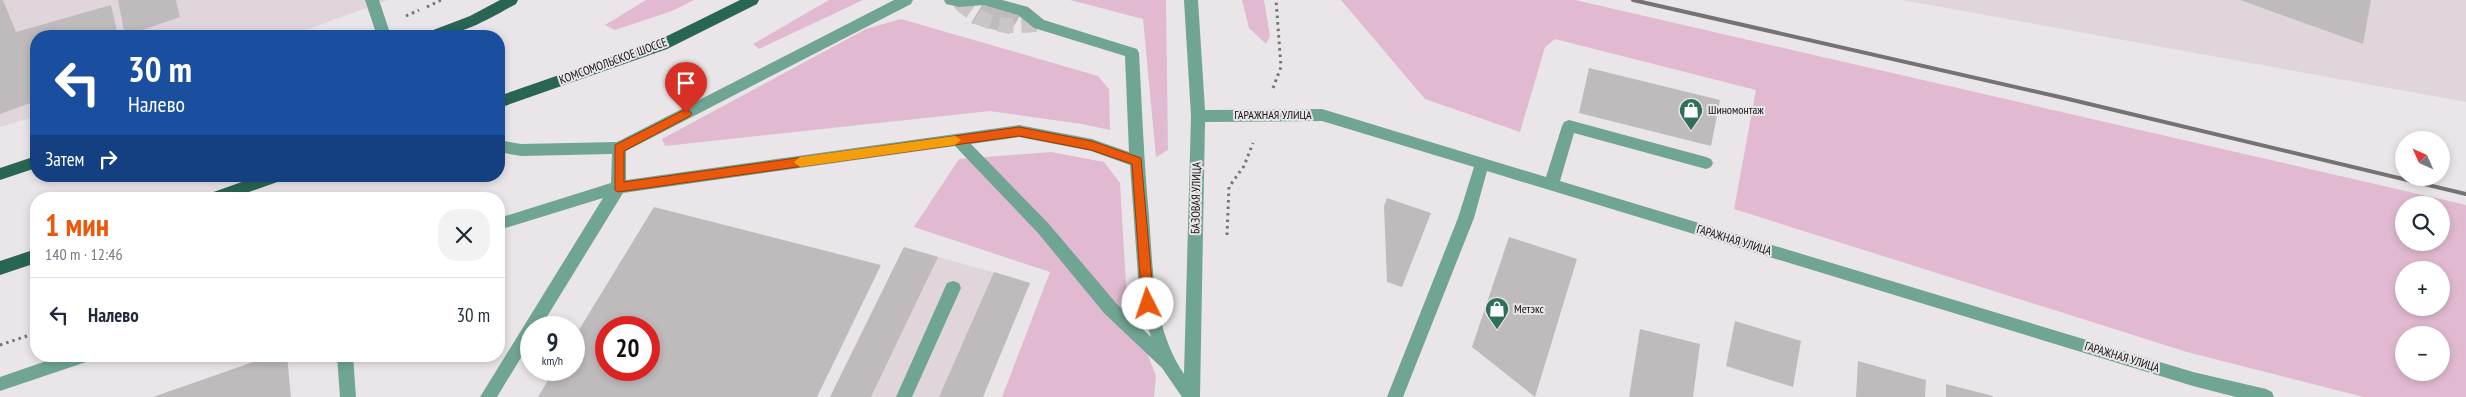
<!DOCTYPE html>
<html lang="ru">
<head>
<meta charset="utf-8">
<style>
  body { margin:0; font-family:"PT Sans Narrow",sans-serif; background:#f2f2f3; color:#1f2937; height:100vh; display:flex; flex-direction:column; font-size:19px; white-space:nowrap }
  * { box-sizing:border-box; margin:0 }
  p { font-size:16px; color:#747a83 }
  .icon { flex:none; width:28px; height:28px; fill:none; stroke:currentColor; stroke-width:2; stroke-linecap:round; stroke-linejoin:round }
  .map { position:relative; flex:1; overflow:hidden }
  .side { position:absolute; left:30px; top:192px; width:475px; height:170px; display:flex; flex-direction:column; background:#fff; border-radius:20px; box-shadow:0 2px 8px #0003 }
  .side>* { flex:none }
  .top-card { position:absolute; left:30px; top:30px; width:475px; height:152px; border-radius:20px; box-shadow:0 2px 8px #0003; background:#1a4fa0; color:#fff; overflow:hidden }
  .needle { width:32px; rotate:315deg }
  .buttons { position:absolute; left:2395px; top:131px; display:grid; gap:10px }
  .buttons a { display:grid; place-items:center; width:55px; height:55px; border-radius:50%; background:#fff; box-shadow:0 2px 8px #0003; font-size:25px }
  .speed { position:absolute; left:520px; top:316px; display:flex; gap:10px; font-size:25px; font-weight:700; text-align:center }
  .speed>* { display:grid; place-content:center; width:65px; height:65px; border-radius:50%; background:#fff; box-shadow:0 2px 8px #0003; line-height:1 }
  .speed small { font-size:12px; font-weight:400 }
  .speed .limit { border:8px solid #d22; background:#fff; color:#111 }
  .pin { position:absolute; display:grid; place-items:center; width:42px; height:42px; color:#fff; margin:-51px -21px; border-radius:50% 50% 50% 0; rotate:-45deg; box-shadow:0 0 5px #0007 }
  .pin .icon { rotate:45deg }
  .me { position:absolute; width:55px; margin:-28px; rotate:356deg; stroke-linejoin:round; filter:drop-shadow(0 0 4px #0008) }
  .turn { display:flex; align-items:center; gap:18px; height:105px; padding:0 15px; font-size:22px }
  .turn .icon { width:65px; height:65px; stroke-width:2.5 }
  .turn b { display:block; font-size:35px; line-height:42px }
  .then { display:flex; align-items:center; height:48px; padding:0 15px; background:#0003; gap:10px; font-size:19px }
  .round { display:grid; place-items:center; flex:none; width:52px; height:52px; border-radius:20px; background:#f2f2f3 }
  .overview { display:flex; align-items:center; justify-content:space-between; height:85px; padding:0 15px }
  h1 { font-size:30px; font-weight:700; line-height:38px; color:#ea580c }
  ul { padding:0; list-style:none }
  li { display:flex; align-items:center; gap:15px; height:75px; padding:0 15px; border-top:1px solid #e0e1e3 }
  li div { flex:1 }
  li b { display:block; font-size:19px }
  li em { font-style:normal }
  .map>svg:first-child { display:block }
  .built { fill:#e1d5dc }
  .green { fill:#e1bad1; fill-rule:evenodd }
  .building { fill:#bfbbbd; fill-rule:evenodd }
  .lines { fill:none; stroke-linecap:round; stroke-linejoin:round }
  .minor-tunnel { stroke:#cac6c8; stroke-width:15; stroke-dasharray:15 8; stroke-linecap:butt }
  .path { stroke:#767375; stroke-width:3; stroke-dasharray:2.5 4; stroke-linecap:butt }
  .minor { fill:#71a593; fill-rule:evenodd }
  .major { fill:#296553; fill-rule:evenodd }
  .rail { stroke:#757273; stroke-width:4 }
  .route { fill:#ea580c; stroke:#983908 }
  .slow { fill:#f59e0b }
  .labels { text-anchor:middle; stroke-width:4; stroke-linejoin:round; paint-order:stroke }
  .street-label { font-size:12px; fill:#171516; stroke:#eae5e8 }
  .poi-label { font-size:12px; fill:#171516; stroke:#eae5e8; text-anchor:start }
</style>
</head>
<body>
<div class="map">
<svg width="2466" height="397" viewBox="0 0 2466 397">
  <rect width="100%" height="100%" fill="#eae5e8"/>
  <!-- built -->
  <path class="built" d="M0,0H388L289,36H36V116L0,127Z
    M1902,0H2466V102Z
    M904,247L1030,283L983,397H830Z"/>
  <!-- green -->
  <path class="green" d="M646,0H694L672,11L615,30L605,25Z
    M829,0H863L759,49L753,44Z
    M1070,0H1166L1168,150L1156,157L1143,19Z
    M1242,0H1264L1270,36L1266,44L1249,28Z
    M1341,0H1575L2466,205V397H2364L2187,352L1734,209L1756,90L1555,39L1545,47L1520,132L1425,99ZM2404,205H2441V242H2404ZM2404,270H2441V308H2404ZM2404,335H2441V372H2404Z
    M901,19L1098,76L1109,89L1110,130L1082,124L990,111L665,146L662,139L866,29Z
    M1051,152L1104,162L1120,183L1127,301L1156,376L1154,397H1002L1050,272L914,227L959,159Z"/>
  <!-- building -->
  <path class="building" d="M0,0H3L16,32L111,5L118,36H36V101L0,114Z
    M118,0H176L180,17L125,36Z
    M985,0H1002L1023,11L1009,34L971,23Z
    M2240,0H2371L2363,44Z
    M1589,68L1720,100L1711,146L1579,113Z
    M1387,198L1431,213L1402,287L1387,282L1384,206Z
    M654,207L881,265L817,397H538L554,370H574V338ZM606,328H649V370H606Z
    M1509,237L1577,259L1535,397L1472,347Z
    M904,247L938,257L871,397H830Z
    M994,272L1030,283L983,397H939Z
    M1735,321L1801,341L1793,387L1726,366Z
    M1640,329L1700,344L1693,397H1629Z
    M270,356H287L291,397H153Z
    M1858,361L1926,380L1925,397H1856Z
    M1946,384L1993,396V397H1946Z"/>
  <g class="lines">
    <!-- minor-tunnel -->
    <path class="minor-tunnel" d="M959,2C984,26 1005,28 1039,24"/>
    <!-- path -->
    <path class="path" d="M427,7L441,0
      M406,16L419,10
      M1273,88L1281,67L1276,0
      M1227,235L1229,187L1244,166L1253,143
      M0,345L36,333"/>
    <!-- minor -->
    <path class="minor" d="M365,0H379L391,36H377Z
      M894,0H913L911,4L626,151V180L1019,125L1092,139L1129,152L1125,56L1034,28L1018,15L984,5L959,7L946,4L944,0H1002L1028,7L1044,20L1137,49L1139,53C1142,108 1144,162 1149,216C1153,270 1153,328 1184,374L1191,116L1184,0H1198L1205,110L1322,109L1546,177L1562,126L1564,122L1569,120L1706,157L1711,159L1713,163L1711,167L1706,169L1574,133L1560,181L2193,372L2266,389L2272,392L2274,397H2236L2193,386L1487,171L1474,218L1403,397H1387L1458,218L1474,167L1322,121L1205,122L1200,397H1182L1162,368L1104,313L1038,233L955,146L623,193L540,328H531V341L497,397H480L603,198L499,230V218L611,183L612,154L521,156L499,152V140L521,144L617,142ZM1019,137L1091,151L1130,165L1140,304L1151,337L1116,303L1048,223L971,144Z
      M953,281L959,283L961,288L912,397H896L947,283Z
      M61,356H91L89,361L0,391V377Z
      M337,356H353L356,397H340Z"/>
    <!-- major -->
    <path class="major" d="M500,0H518L516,4C488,19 459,38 426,36L428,32L470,16Z
      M740,0H759L757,4L667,49L499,108V96L657,41Z
      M36,156V168L0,180V168Z
      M259,176H285L283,180L229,199H203L205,195Z
      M36,249V263L0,275V261Z"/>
    <!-- rail -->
    <path class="rail" d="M1633,0L2064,98L2466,194"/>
  </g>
  <!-- route -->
  <path class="route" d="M686,109L692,113L690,116L624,151V182L1019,127L1092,141L1141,158L1154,304L1148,309L1142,304L1132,164L1091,150L1019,136L618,192L615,190V145Z"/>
  <!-- slow -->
  <path class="slow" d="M955,136L961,140L955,145L800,167L794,162L800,157Z"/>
  <!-- icons -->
  <defs>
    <g id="shop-pin" transform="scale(1.25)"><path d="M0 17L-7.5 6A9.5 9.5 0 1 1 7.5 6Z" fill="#306f5b" stroke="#eae5e8"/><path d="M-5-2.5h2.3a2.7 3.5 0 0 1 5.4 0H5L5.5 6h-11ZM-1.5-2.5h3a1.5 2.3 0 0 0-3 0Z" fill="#fff"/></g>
  </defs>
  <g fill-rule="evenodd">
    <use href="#shop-pin" x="1691" y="110"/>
    <use href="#shop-pin" x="1497" y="309"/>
  </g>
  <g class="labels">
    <!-- street labels -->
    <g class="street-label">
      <text transform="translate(613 61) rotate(-20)" y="4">КОМСОМОЛЬСКОЕ ШОССЕ</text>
      <text x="1273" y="119">ГАРАЖНАЯ УЛИЦА</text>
      <text transform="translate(1196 198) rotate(-89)" y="4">БАЗОВАЯ УЛИЦА</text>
      <text transform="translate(1734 240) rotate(17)" y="4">ГАРАЖНАЯ УЛИЦА</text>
      <text transform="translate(2122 357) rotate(17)" y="4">ГАРАЖНАЯ УЛИЦА</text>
    </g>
    <!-- poi labels -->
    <g class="poi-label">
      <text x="1708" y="114">Шиномонтаж</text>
      <text x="1514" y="313">Метэкс</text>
    </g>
  </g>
</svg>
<div class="buttons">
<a><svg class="needle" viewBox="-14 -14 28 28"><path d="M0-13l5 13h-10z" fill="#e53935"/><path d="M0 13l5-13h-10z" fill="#747a83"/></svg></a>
<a><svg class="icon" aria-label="search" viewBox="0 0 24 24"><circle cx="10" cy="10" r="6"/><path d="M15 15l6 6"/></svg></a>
<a>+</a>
<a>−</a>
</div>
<div class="speed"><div>9<small>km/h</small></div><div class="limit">20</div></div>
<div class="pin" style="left:686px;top:113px;background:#d93025"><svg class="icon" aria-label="arrive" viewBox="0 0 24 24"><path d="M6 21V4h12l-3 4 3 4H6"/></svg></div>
<svg class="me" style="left:1148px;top:304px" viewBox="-20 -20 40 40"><circle r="19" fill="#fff"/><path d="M0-13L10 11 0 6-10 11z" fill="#ea580c"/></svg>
<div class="top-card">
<div class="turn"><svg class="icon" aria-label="left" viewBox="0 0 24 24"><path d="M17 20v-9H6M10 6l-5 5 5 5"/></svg><div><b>30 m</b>Налево</div></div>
<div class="then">Затем<svg class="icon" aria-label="right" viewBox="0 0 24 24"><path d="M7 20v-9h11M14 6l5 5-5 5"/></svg></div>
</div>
<section class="side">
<div class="overview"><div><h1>1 мин</h1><p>140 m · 12:46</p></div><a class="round"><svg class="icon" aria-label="close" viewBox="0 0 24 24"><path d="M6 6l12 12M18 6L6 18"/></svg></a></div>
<ul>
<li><svg class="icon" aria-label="left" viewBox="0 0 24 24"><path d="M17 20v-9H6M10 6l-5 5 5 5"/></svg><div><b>Налево</b></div><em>30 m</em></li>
</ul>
</section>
</div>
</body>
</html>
